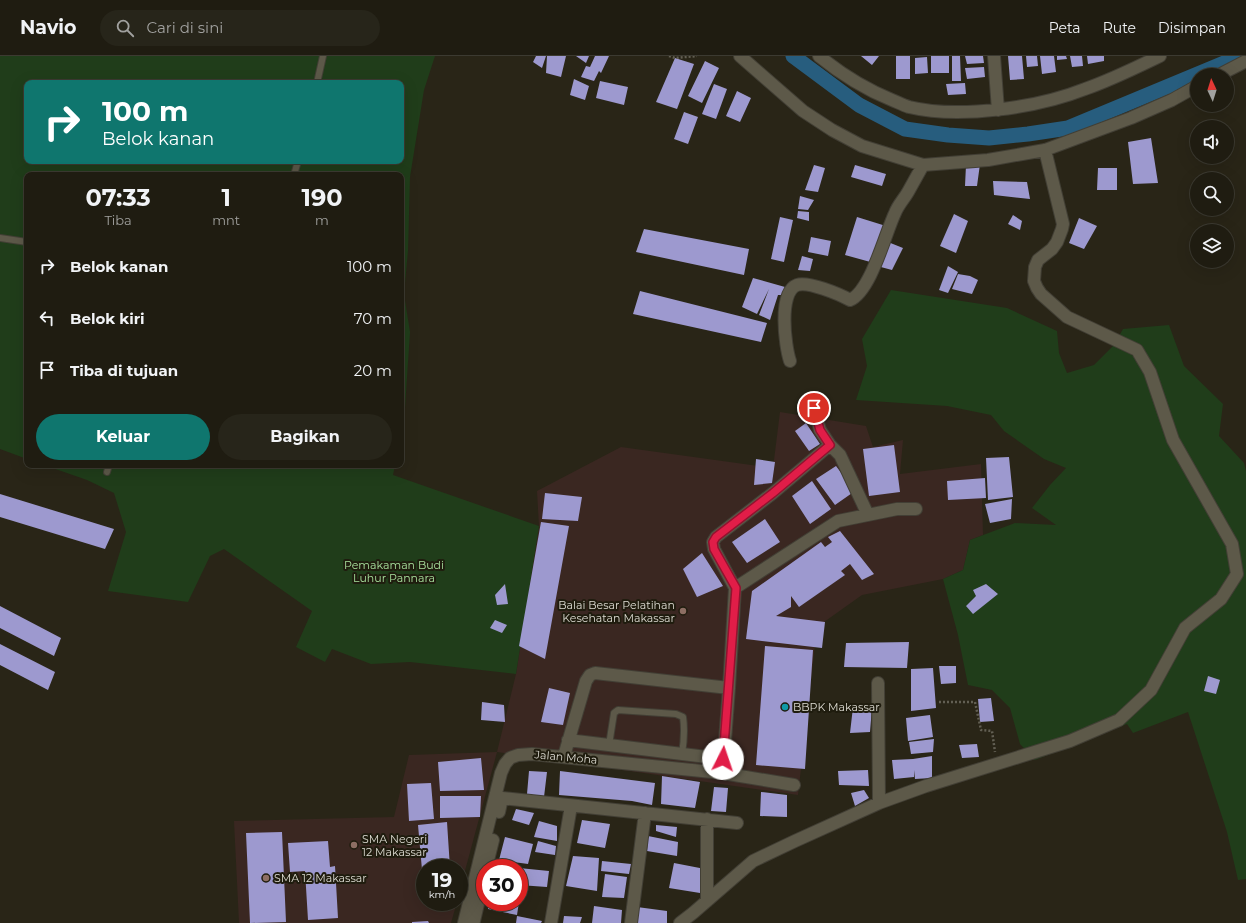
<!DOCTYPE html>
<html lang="id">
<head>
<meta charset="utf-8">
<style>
  body { margin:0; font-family:Montserrat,sans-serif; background:#27251a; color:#f1f3f6; height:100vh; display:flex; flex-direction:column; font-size:15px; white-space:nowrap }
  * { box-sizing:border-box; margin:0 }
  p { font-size:13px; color:#a1a19f }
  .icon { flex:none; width:22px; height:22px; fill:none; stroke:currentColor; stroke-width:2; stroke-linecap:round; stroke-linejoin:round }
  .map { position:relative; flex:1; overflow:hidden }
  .drawer { position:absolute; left:24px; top:116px; width:380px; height:296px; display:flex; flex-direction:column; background:#1f1c11; border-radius:8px; box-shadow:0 4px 16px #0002,0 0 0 1px #3c3a31 }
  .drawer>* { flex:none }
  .banner { position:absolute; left:24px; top:24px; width:380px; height:84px; border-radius:8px; box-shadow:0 4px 16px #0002,0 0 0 1px #3c3a31; background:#0f766e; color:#fff; overflow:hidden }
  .needle { width:26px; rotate:356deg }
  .tools { position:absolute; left:1190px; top:12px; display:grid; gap:8px }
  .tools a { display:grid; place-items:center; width:44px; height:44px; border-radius:50%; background:#1f1c11; box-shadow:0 4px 16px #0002,0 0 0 1px #3c3a31; font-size:20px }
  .speed { position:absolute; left:416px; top:803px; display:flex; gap:8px; font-size:20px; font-weight:700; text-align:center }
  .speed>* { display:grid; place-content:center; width:52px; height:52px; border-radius:50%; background:#1f1c11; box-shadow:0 4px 16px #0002,0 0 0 1px #3c3a31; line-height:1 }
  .speed small { font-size:10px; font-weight:400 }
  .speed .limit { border:6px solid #d22; background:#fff; color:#111 }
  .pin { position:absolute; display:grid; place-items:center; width:34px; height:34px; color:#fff; margin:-17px; border:2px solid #fff; border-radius:50%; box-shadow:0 1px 4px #0007 }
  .me { position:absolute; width:44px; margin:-22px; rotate:4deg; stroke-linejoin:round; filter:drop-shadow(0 0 3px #0008) }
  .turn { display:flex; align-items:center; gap:14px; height:84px; padding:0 12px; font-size:18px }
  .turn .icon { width:52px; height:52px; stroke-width:2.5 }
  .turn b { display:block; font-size:28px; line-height:34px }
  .eta { display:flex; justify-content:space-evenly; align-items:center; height:68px; text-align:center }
  .eta b { font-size:24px; font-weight:700; line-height:28px }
  .button { display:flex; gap:8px; margin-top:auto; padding:8px 12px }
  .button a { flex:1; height:46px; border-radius:24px; background:#0f766e; color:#fff; font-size:16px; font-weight:700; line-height:46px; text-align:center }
  .button a+a { background:#27251a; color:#f1f3f6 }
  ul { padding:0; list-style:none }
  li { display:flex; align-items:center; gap:12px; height:52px; padding:0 12px }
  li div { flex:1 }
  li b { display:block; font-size:15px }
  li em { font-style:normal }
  header { display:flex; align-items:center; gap:24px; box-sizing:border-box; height:56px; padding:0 20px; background:#1f1c11; border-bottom:1px solid #3c3a31 }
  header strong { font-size:19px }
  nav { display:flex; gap:22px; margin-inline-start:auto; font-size:14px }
  .search { width:280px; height:36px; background:#27251a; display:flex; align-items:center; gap:10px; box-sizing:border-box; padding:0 14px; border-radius:22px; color:#a1a19f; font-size:15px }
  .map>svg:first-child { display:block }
  .education { fill:#3a2721 }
  .green { fill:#203d1a; fill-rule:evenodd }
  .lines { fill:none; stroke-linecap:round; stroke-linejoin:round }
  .canal { stroke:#275d7e; stroke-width:15 }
  .building { fill:#9d99cf }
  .lane-casing { stroke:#423f35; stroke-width:8 }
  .street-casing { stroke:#423f35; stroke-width:14 }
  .path { stroke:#625f53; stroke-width:2.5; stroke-dasharray:2 2; stroke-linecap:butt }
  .lane { stroke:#5d5949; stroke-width:6 }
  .street { stroke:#5d5949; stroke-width:12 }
  .route-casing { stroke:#92132f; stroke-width:10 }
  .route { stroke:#e11d48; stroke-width:7 }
  .education-dot { fill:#8d6e63; stroke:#1f1c0e; stroke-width:1.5 }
  .culture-dot { fill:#0f9aa8; stroke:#1f1c0e; stroke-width:1.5 }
  .labels { text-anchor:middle; stroke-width:4; stroke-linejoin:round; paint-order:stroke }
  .park-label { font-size:11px; fill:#a8e09d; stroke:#1f1c0e }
  .poi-label { font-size:11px; fill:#dedcd3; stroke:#1f1c0e; text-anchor:start }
  .street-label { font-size:11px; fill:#dedcd3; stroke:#1f1c0e }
</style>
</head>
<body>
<header>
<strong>Navio</strong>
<div class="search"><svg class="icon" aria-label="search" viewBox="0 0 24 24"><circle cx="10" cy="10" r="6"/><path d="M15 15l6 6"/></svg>Cari di sini</div>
<nav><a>Peta</a><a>Rute</a><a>Disimpan</a></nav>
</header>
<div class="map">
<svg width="1246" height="867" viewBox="0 0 1246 867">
  <rect width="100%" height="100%" fill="#292517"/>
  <!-- education -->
  <path class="education" d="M780,356L866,370L873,391L903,384L900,418L981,408L983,479L970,484L963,514L943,523L862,539L817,571L798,739L497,696L459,837V812H425V846H457L451,867H239L234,765L394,761L409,699L497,696L516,618L539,470L537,435L621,391L773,412Z"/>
  <!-- green -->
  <path class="green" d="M0,0H435L424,34L410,121L408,195L404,238L410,276L405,352L401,375V119H27V403L0,393ZM27,27H401V105H27Z
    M891,234L1007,252L1057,275L1059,297L1067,317L1094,309L1114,289L1123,273L1169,269L1184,310L1223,348L1219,380L1244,407L1246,415V823L1238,824L1227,776L1188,656L1133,677L1127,668L1035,704L1020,688L1010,652L992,634L968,629L958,579L943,523L963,514L970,484L1015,467L1056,469L1032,452L1050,429L1066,412L1044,403L1004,375L991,359L947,350L856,344L867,310L862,283Z
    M44,409H395L393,419L539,470L516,618L410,606L371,608L332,593L325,606L296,591L312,555L224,493L210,500L188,546L108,535L126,476L114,437L87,424Z"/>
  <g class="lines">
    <!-- canal -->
    <path class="canal" d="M793,0L859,49L905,73L948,79L989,82L1028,78L1068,72L1241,0"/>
  </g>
  <!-- building -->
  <path class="building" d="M536,0H546L542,12L533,6Z
    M547,0H566L561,21L546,17Z
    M576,0H589L586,7Z
    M595,0H609L601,17L599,15L594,25L581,21L586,10L590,11Z
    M861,0H879L872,9Z
    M896,0H910V23H896Z
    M931,0H949V17H931Z
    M952,0H960L961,25H952Z
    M965,0H983L984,7L967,8Z
    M1008,0H1022L1024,23L1010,24Z
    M1026,0H1037L1038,10L1027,11Z
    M1040,0H1054L1056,16L1042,18Z
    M1057,0H1066L1067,3L1057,4Z
    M1070,0H1082L1083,10L1072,11Z
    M1087,0H1104V5L1088,8Z
    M927,1L928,17L915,18V2Z
    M675,2L694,8L677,53L656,46Z
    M705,5L719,12L702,47L688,40Z
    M984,11L985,21L967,23L965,12Z
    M574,23L589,30L585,44L570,39Z
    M600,25L628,31L624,49L596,42Z
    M965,27L966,38L948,39L946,28Z
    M714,28L727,33L716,63L702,58Z
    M737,35L751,42L740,66L726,60Z
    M684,56L698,61L688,88L674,83Z
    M1151,82L1158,127L1133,128L1128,86Z
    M980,108L977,130H965L966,109Z
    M814,109L825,112L818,136L805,134Z
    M855,109L886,118L882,130L851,121Z
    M1098,112H1117V134H1097Z
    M993,125L1027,126L1030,143L994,139Z
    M800,140L814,144L808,154L798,153Z
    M798,155L809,156V165L797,162Z
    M954,158L968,165L956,197L940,190Z
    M1013,159L1022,165L1020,174L1008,168Z
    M780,161L793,164L784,206L771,203Z
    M857,161L886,170L874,207L845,199Z
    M1079,162L1097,170L1084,193L1069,187Z
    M644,173L749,193L744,219L636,196Z
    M811,181L831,185L828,200L808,196Z
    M888,186L903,192L892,214L877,210Z
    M802,200L813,203L810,215L798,214Z
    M948,210L958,216L948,237L939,234Z
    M958,218L970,220L978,224L972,238L952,233Z
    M753,222L785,231L787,239H778L770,264L759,259L769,233L757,258L742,251Z
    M640,235L767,267L761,286L633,258Z
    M806,367L820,388L809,395L795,375Z
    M894,389L900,436L869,440L863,393Z
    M1009,401L1013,441L988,444L986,402Z
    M756,403L775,406L772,427L754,429Z
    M836,410L855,435L835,449L816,423Z
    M985,422L986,442L948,444L947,425Z
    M812,425L831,453L810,468L792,440Z
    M545,437L582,441L578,465L542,463Z
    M0,438L114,473L105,493L0,461Z
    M1012,443L1011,463L990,467L985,448Z
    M765,463L780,486L747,507L732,486Z
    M541,466L569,470L545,603L519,590Z
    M840,475L874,518L862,524L850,508L841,515L845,519L799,551L791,540V551L776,560L825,566L822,592L746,583L752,535L821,486L825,491L832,486L828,481Z
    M702,497L723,530L697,541L683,513Z
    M505,528L508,548L497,549L495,539Z
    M986,528L998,538L973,558L966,550L976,540L973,534Z
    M0,550L61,582L54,600L0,572Z
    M495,564L507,569L502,577L490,572Z
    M909,586L907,612L844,611L846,587Z
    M0,588L55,616L48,634L0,609Z
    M765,590L813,594L805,713L756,709Z
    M939,610H956V627L941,628Z
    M933,612L936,652L911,655V613Z
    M1208,620L1220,624L1216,638L1204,635Z
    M549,632L570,637L563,669L541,666Z
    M991,642L994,665L980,666L978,643Z
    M482,646L504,649L505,666L481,664Z
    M853,651L872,652L870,676L850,677Z
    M930,659L933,681L908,685L906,662Z
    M934,683L933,696L911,698L909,686Z
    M977,688L979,701L962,702L959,689Z
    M932,700V722L915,723L914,714V721L894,723L892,704L913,703Z
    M481,702L484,734L440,735L438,706Z
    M868,714L869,730L839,729L838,715Z
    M529,715L547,716L544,741L527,738Z
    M560,715L655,727L652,749L632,745L559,739Z
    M662,720L700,726L695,752L661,748Z
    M431,727L434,763L409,765L407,728Z
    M714,731L728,732L726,756L711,755Z
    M864,734L869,742L855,750L851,737Z
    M761,736L787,739V761L760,760Z
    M440,740H481L480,761L440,762Z
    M516,753L534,757L529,769L512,764Z
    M582,764L610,768L605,792L577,787Z
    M539,765L557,770V785L534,781Z
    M447,766L450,812H425V825H423L418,769Z
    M656,769L677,771L676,781L656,775Z
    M282,776L286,866L250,867L246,777Z
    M648,780L678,786L677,800L647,795Z
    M505,781L533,788L528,808L499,804Z
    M328,785L330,811L335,810L338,862L308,864L305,815L290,816L288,787Z
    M538,785L556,790L555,799L535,796Z
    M573,800L599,802L597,835L566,830Z
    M602,805L631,808L629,818L601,815Z
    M674,807L705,813L700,837L669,832Z
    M498,809L511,811V812H498Z
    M519,812L549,815L547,831L519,829Z
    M605,818L627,821L624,842L602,841Z
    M489,846H519L517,859L488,853Z
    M594,850L622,854L621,867H592Z
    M637,851L667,855V867H636Z
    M517,860L542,865L541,867H516Z
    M564,860L582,861L580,867H563Z
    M428,865L429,867H412V866Z"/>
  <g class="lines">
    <!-- lane casing -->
    <g class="lane-casing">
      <path id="lane" d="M317,27L323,0
        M294,119L298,105
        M0,182L27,186
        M107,416L109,409
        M609,689L614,657L618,654L676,658L683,661C685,674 684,685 682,698"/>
    </g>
    <!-- street casing -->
    <g class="street-casing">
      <path id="street" d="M740,0L803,55L832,74L862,90L923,109L988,104L1045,94L1131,62L1172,44L1197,30
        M819,0C841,18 865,33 892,44C897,46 903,49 909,51C959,63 1037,52 1085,33C1111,24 1135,12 1160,0
        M994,0L998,54
        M1219,19L1246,5
        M790,305C785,290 778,236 797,229C808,225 839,238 850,244C871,235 885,178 895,157C898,149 904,143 908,136C913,127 918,118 923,109
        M814,352L820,374L830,389L840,399L868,459
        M735,532L838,465L897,453H916
        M878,627L879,747
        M568,684L723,703
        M564,700L586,625L590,619L595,617L729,632L735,532L714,493L713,486L716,481L773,437L830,389
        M723,711L729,632
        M499,756L502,742L737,767
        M707,763V845
        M486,812L493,784
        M464,867L501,717L505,708L510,702L518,699L532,698L722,717L794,729
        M471,867L474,865L485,818
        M551,867L571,750
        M631,867L645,757
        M680,867L693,857L753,805L795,785L879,747L926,730L1070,685L1119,664L1151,634L1185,572L1221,543L1237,518L1232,488L1173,384L1150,316L1137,294L1067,261L1041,238L1037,232L1034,225L1035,211L1038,204L1052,193L1057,186L1062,173L1063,168L1045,94"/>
    </g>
    <!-- path -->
    <path class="path" d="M669,0L675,2L697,0
      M939,646H975L981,674L992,675L995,696"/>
    <!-- lane -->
    <use href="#lane" class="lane"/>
    <!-- street -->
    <use href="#street" class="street"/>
  </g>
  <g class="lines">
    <!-- route casing -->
    <g class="route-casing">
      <path id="route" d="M723,703L736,532L714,493L713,486L716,481L773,437L830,389L820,374L814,352"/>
    </g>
    <!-- route -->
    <use href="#route" class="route"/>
  </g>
  <!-- markers -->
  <g class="education-dot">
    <circle cx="683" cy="555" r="4"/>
    <circle cx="354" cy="789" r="4"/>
    <circle cx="266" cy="822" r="4"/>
  </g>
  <circle class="culture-dot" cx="785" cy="651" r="4"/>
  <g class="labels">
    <!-- park labels -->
    <g class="park-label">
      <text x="394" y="513">Pemakaman Budi<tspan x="394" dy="13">Luhur Pannara</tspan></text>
    </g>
    <!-- poi labels -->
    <g class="poi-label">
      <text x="675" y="553" text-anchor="end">Balai Besar Pelatihan<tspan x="675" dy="13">Kesehatan Makassar</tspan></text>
      <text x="793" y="655">BBPK Makassar</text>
      <text x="362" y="787">SMA Negeri<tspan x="362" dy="13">12 Makassar</tspan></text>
      <text x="274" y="826">SMA 12 Makassar</text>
    </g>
    <!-- street labels -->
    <g class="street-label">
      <text transform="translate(566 701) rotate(5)" y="4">Jalan Moha</text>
    </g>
  </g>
</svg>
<div class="tools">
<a><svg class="needle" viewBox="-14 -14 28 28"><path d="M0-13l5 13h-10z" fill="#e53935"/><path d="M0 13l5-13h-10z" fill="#a1a19f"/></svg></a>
<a><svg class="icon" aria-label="sound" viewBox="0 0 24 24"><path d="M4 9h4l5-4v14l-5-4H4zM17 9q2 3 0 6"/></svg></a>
<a><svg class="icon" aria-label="search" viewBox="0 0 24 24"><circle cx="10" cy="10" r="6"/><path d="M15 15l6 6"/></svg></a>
<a><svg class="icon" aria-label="layers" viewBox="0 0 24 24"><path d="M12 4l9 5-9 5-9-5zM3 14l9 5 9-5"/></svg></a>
</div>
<div class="speed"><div>19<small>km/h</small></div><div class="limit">30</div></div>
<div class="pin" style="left:814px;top:352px;background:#d93025"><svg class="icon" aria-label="arrive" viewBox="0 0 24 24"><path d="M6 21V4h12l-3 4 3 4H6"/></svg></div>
<svg class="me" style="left:723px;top:703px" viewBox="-20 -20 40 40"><circle r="19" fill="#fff"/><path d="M0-13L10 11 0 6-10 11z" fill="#e11d48"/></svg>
<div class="banner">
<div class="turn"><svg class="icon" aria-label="right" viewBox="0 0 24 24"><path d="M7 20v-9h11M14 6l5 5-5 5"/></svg><div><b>100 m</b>Belok kanan</div></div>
</div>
<section class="drawer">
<div class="eta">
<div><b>07:33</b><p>Tiba</p></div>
<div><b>1</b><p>mnt</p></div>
<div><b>190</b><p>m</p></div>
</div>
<ul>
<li><svg class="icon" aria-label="right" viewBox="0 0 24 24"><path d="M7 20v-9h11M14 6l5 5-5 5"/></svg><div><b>Belok kanan</b></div><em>100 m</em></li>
<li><svg class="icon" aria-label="left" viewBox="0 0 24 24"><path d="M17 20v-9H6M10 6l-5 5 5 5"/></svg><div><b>Belok kiri</b></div><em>70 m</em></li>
<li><svg class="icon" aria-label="arrive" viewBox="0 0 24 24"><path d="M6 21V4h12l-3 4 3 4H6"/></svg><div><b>Tiba di tujuan</b></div><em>20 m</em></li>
</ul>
<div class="button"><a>Keluar</a><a>Bagikan</a></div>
</section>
</div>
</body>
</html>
